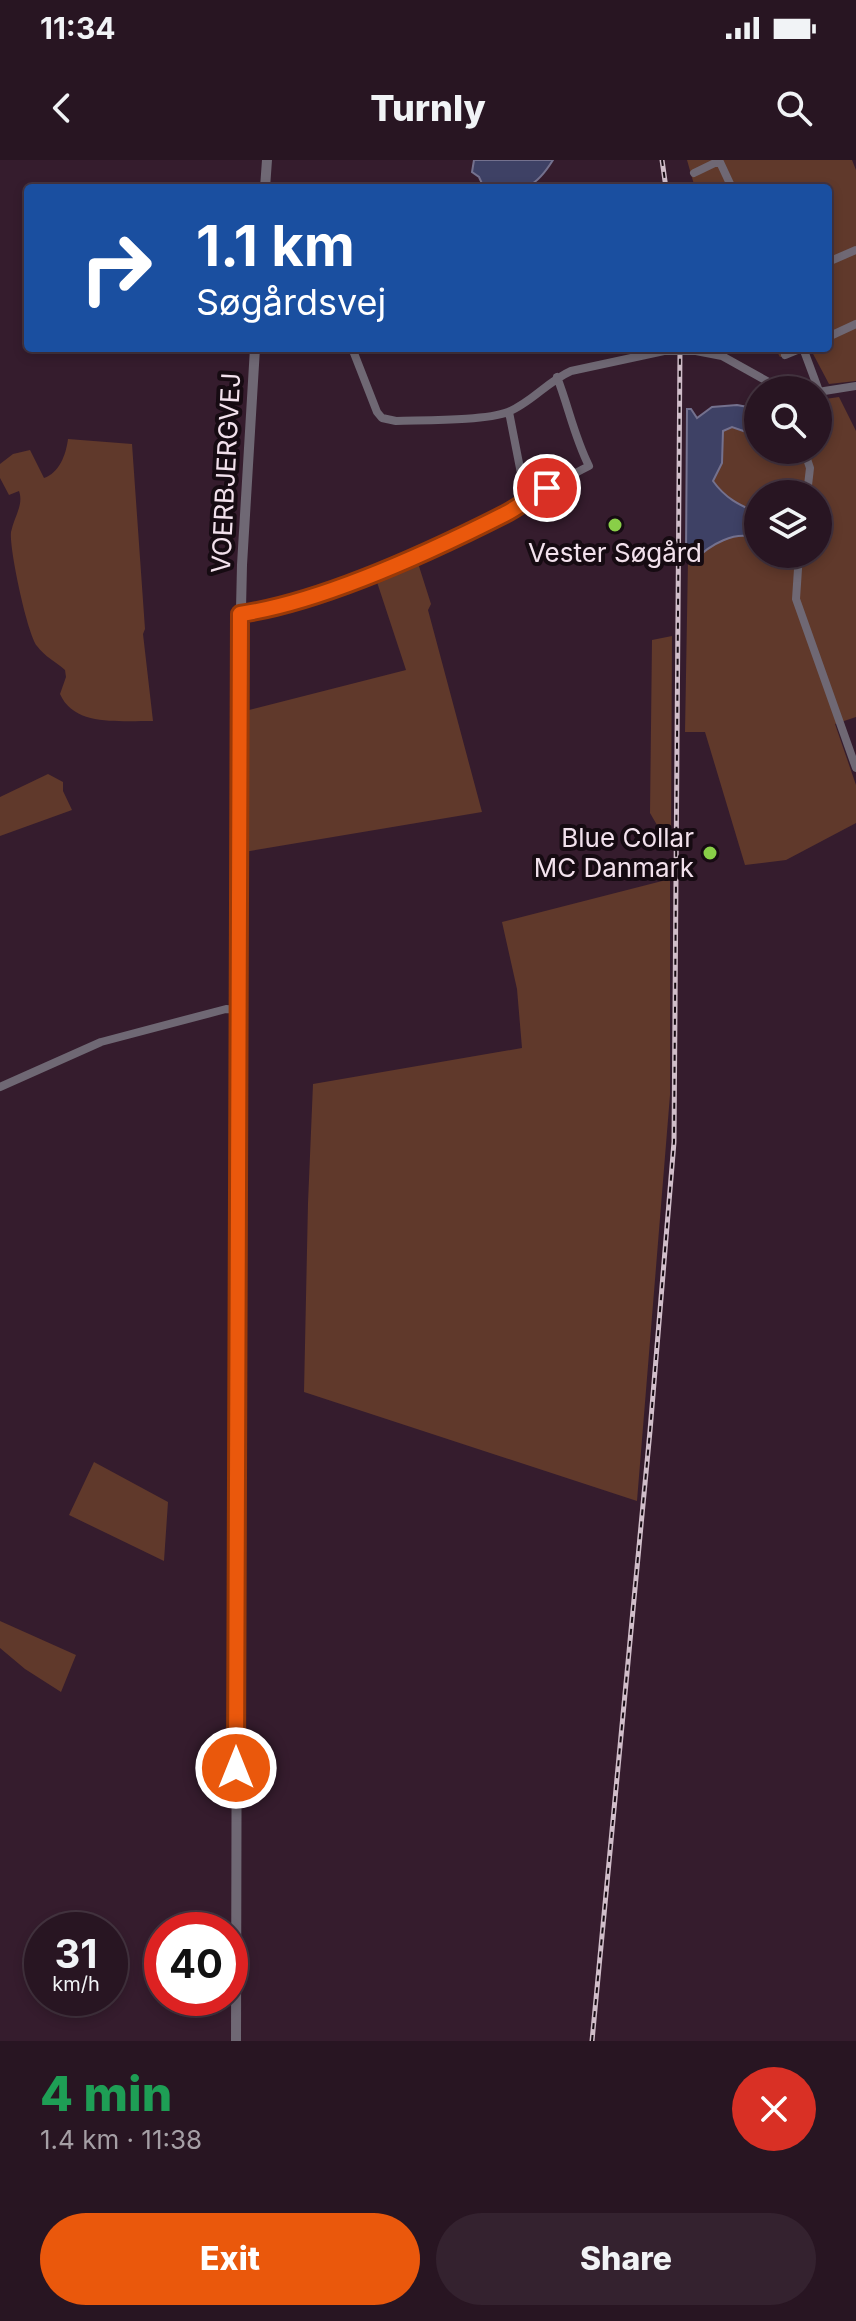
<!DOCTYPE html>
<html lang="en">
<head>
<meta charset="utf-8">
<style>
  body { margin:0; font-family:Inter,sans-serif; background:#34222f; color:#f1f3f6; height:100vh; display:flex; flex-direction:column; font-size:30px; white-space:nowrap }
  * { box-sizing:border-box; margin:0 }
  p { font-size:26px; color:#a59fa5 }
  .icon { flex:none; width:44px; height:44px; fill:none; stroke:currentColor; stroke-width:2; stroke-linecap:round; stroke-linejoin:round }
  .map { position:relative; height:1881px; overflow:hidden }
  .sheet { display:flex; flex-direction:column; background:#281522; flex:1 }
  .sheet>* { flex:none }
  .top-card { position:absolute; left:24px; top:24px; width:808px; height:168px; border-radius:8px; box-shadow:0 4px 12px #0003,0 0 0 2px #443440; background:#1a4fa0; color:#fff; overflow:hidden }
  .fabs { position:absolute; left:744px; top:216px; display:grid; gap:16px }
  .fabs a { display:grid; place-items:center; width:88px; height:88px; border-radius:50%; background:#281522; box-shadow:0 4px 12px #0003,0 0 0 2px #443440; font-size:40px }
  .speed { position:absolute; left:24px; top:1752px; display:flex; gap:16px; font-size:40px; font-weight:700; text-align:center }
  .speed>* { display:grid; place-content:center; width:104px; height:104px; border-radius:50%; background:#281522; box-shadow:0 4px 12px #0003,0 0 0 2px #443440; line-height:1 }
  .speed small { font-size:20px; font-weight:400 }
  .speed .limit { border:12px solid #d22; background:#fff; color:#111 }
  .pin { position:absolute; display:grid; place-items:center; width:68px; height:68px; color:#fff; margin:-34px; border:4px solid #fff; border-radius:50%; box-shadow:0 2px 8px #0007 }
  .me { position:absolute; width:88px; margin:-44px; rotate:0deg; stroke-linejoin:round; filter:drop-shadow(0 0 6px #0008) }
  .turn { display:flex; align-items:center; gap:28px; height:168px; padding:0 40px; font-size:36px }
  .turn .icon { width:104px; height:104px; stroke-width:2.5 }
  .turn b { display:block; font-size:56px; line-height:68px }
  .round { display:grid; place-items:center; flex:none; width:84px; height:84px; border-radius:42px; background:#34222f }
  .head { display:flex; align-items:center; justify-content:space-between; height:136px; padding:0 40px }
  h1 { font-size:48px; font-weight:800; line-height:60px; color:#1e9e55 }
  .cta { display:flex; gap:16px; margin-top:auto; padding:16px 40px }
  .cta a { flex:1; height:92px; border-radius:48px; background:#ea580c; color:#fff; font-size:32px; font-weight:800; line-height:92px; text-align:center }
  .cta a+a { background:#34222f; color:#f1f3f6 }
  .status { display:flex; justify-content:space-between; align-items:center; height:56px; padding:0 40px; background:#281522; direction:ltr }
  .status svg { height:22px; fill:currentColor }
  header { display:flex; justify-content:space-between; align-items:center; height:104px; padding:0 40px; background:#281522; font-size:36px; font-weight:800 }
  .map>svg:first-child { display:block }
  .green { fill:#60392b }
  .water { fill:#3e4165; stroke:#74718e; stroke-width:2 }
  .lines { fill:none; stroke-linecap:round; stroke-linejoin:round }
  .minor { stroke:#6f6874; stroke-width:8 }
  .tertiary { stroke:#6f6874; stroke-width:10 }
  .rail-casing { stroke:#d0bdc9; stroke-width:5 }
  .rail { stroke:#160b12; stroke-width:2; stroke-dasharray:6; stroke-linecap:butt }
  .minor-bridge { stroke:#6f6874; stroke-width:8 }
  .route-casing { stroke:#983908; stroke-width:20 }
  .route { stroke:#ea580c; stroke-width:14 }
  .poi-dot { fill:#89cf48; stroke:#160b12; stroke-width:3 }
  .labels { text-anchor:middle; stroke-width:8; stroke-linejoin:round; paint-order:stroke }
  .street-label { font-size:26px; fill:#f2e1ec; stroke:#160b12 }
  .poi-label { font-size:26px; fill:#f2e1ec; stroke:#160b12 }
</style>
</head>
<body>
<div class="status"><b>11:34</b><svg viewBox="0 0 49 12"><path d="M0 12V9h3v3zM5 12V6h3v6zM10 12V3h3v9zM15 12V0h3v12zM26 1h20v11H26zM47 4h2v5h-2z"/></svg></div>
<header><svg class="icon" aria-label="back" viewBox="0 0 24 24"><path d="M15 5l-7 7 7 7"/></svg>Turnly<svg class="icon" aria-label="search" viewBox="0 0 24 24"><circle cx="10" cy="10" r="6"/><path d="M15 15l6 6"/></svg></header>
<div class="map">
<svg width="856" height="1881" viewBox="0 0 856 1881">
  <rect width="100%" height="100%" fill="#351c2d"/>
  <!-- green -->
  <path class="green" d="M687,0H852L856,10V221L829,224L811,190L780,197L775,188H828V28H695Z
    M839,237L856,271V557L835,564L856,625V663L786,700L745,705L705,572H685L688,400L694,401C709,385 736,369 758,379V394H775L780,403L788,394H818V334H758V353C739,345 725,338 712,322L722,303L723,271L731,267L758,276V290H818V240Z
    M68,279L132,284L145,469L143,474L153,561C122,560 75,568 60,534L66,517L65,510C56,502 44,496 37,486C27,473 9,388 11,372C14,357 24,345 19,331L9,335L0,318V304L13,294L30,290L44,318C59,313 66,295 68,279Z
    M417,400L431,444L428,450L482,652L244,692L245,551L406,510L375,416Z
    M672,476L671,689L650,653L652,480Z
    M48,614L63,622V631L72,650L0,676V637Z
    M670,719V935L637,1341L304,1232L308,1043L313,924L522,888L517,829L502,762Z
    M94,1302L168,1342L164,1401L69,1355Z
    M0,1461L76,1495L61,1532L25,1509L0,1488Z"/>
  <!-- water -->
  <path class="water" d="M474,0H553C531,35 522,28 484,28L479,17L472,12Z
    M737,245L753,248L758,252V276L732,267L723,271L722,303L713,321C725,338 739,345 758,353V379C736,369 709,385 694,401L688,400L686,395L687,249H691L697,258L712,247Z"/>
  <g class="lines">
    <!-- minor -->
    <path class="minor" d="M719,0L732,28
      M694,13L719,1
      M828,102L856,90
      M828,177L856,164
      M352,188L377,252L382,258L396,261C423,260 485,261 508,252C531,243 548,221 571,211L664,191
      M803,188L819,231
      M696,191L722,196L783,230
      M785,195L802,188
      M818,232L856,226
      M509,252L526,339
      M804,290L810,308L807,334
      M799,394L796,439L856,608
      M240,454C312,444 382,411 448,380C468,371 491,363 509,352C535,336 561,320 589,306C574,276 569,248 557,217
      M0,927L101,882L226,849L238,850"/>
    <!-- tertiary -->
    <path class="tertiary" d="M265,28L267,0
      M236,1881L239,536L242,405L255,188"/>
    <!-- rail casing -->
    <g class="rail-casing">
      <path id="rail" d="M662,0L666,28
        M592,1881L650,1271L674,982L680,188"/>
    </g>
    <!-- rail -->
    <use href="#rail" class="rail"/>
    <!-- minor-bridge -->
    <path class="minor-bridge" d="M664,191H696"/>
  </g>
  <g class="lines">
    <!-- route casing -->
    <g class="route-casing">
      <path id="route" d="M236,1608L240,454C322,442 430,392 505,354C519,347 532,336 547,328"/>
    </g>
    <!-- route -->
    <use href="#route" class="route"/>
  </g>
  <!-- markers -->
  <g class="poi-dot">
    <circle cx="615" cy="365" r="8"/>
    <circle cx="710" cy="693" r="8"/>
  </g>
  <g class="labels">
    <!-- street labels -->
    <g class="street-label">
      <text transform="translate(226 313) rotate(-87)" y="9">VOERBJERGVEJ</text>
    </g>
    <!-- poi labels -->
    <g class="poi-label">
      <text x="615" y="402">Vester Søgård</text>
      <text x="694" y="687" text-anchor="end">Blue Collar<tspan x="694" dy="30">MC Danmark</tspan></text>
    </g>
  </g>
</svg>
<div class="fabs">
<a><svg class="icon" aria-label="search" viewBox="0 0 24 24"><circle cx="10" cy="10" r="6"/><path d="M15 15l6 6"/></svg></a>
<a><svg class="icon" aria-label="layers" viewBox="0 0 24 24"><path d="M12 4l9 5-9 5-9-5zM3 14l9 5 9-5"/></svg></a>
</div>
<div class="speed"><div>31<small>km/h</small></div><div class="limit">40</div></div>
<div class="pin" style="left:547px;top:328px;background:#d93025"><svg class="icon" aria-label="arrive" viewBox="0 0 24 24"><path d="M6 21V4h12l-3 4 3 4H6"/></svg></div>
<svg class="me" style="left:236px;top:1608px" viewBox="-20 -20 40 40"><circle r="17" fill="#ea580c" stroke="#fff" stroke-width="3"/><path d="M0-11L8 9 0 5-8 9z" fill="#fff"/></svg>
<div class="top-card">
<div class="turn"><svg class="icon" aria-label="right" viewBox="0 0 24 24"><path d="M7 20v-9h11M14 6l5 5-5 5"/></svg><div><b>1.1 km</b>Søgårdsvej</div></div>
</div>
</div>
<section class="sheet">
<div class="head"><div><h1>4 min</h1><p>1.4 km · 11:38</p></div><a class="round" style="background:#d93025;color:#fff"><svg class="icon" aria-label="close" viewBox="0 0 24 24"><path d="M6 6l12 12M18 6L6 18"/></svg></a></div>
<div class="cta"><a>Exit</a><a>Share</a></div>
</section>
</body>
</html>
